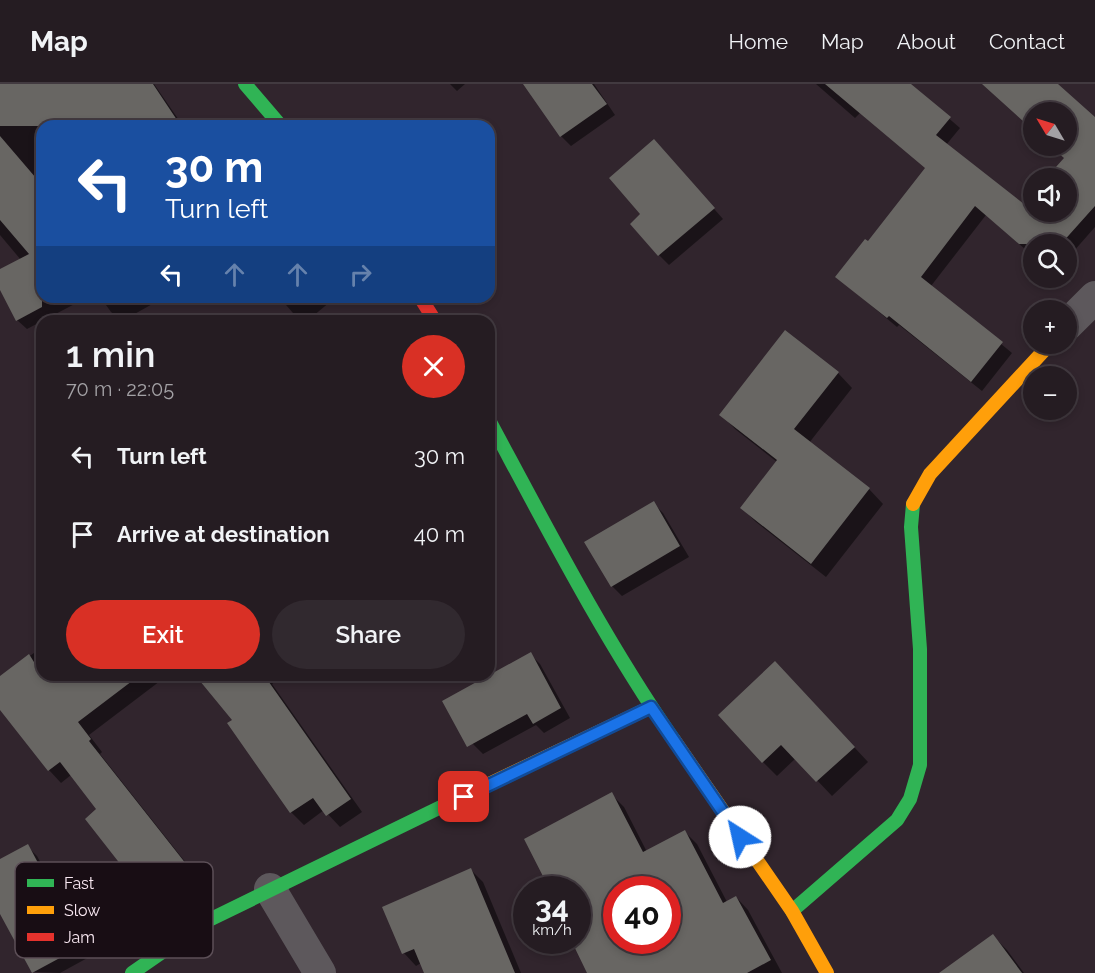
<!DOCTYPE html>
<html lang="en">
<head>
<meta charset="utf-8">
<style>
  body { margin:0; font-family:Raleway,sans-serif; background:#31292f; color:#f1f3f6; height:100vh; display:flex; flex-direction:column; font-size:22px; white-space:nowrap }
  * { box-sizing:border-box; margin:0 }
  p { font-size:20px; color:#a3a1a5 }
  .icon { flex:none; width:33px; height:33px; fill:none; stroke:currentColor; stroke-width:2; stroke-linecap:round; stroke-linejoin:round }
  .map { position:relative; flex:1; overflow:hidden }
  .details { position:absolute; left:36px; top:231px; width:459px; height:366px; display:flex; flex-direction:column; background:#251c22; border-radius:18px; box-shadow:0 3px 9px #0003,0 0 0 2px #423a40 }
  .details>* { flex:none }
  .top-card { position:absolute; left:36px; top:36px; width:459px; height:183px; border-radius:18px; box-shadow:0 3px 9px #0003,0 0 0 2px #423a40; background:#1a4fa0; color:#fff; overflow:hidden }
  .needle { width:39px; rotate:308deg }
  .fabs { position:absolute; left:1023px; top:18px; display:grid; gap:12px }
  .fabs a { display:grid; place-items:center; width:54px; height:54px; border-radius:50%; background:#251c22; box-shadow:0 3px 9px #0003,0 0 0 2px #423a40; font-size:30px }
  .speed { position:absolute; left:513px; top:792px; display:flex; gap:12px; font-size:30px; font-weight:700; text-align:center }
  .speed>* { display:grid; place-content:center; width:78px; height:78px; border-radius:50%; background:#251c22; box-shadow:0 3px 9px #0003,0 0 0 2px #423a40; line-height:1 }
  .speed small { font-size:15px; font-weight:400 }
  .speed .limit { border:9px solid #d22; background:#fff; color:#111 }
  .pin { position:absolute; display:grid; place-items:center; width:51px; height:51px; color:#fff; margin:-26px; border-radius:12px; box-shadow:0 3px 9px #0006 }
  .me { position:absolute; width:66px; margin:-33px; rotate:325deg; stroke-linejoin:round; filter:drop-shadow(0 0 4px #0008) }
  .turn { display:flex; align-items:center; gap:21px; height:126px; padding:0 30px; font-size:27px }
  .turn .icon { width:78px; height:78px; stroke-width:2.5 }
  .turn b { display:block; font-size:42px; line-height:51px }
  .lanes { display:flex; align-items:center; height:57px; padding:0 30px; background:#0003; justify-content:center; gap:30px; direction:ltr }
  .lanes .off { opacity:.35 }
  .round { display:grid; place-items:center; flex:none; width:63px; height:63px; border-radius:32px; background:#31292f }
  .head { display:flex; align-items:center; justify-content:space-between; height:102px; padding:0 30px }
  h1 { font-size:36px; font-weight:600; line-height:45px }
  .action { display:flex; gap:12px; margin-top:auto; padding:12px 30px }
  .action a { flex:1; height:69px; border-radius:36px; background:#d93025; color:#fff; font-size:24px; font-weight:600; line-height:69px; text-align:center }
  .action a+a { background:#31292f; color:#f1f3f6 }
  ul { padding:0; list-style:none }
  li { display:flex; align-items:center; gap:18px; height:78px; padding:0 30px }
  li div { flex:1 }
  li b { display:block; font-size:22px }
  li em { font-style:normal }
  header { display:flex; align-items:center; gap:36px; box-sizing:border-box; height:84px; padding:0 30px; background:#251c22; border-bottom:2px solid #423a40 }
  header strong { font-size:28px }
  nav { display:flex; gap:33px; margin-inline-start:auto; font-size:21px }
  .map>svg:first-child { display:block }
  .shadow { fill:#0007; fill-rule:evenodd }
  .building { fill:#686663; fill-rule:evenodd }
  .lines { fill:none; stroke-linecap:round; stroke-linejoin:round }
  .street { stroke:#5d585c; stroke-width:32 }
  .fast { stroke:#30b455; stroke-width:14 }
  .slow { stroke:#ff9f0a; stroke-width:14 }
  .jam { stroke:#e5322d; stroke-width:14 }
  .route-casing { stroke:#114b97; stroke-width:15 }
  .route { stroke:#1a73e8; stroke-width:10 }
  .key { fill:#180d14; stroke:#5c4f57; stroke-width:1.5 }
  .key-label { font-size:16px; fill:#f9e8f2 }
</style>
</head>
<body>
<header>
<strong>Map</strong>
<nav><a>Home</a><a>Map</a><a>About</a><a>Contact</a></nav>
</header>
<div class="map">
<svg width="1095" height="889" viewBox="0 0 1095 889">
  <rect width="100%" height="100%" fill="#31252d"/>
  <!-- shadow -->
  <path class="shadow" d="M6,0H154L183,42H42V213H88L27,245L17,236L0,203V187L21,176L0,151V6Z
    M450,0H465L457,7Z
    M525,0H594L615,31L571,62L561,52Z
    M816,0H909L960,44L946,61L1034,128H1066V94H1048L1066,75L1051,62H1066V28H1034L1012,0H1056L1095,35V143L1066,176V160H1034V173L986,131L931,202L1012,269L982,307L899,241L897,243L837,193L869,160L926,84L860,29L855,34Z
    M654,57L723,135L669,181L659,171L643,130Z
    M165,213L122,237L111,228L101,214Z
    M279,213H336L307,237H300Z
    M838,289L852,304L809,359L869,405L883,420L826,493L756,438L742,424L777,378L735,345L721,330Z
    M653,419L663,429L689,473L622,512L612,502Z
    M42,563V591H168L89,651L102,668L100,670L209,808L170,838L158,826L98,726L71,691L61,699L49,686L0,624V594Z
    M530,570L540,580L570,634L544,649L536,641L483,670L473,660L450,614Z
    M197,591H284L272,600L362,728L340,743L324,726L304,741L291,728L234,636Z
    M790,594L868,678L832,712L796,674L777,692L763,678Z
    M611,710L624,723L647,768L685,748L697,760L727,818L736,813L748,826L782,889H589L578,856V806ZM616,806H668V856H616Z
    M27,762L37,772L91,872L60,889L33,888L0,826V777Z
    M471,786L483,798L521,889H425L421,879L416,882L404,869Z
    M993,852L1007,866L1024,889H942Z"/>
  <!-- building -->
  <path class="building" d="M0,0H153L181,42H0Z
    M523,0H592L607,20L560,53Z
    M825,0H911L951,33L936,51L1024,120L1034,109V128H1066V94H1046L1064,74L1050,62H1066V28H1034V47L982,0H1058L1095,33V122L1061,160H1019L975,122L921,193L1003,258L971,298L889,232L887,234L835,193L865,155L868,157L925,84Z
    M0,52L42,101V223L16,237L0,206V185L29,170L0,136Z
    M654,55L715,124L658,172L630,140L640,130L609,94Z
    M785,246L839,288L794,345L870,404L811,480L740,424L777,376L719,331Z
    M654,417L680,462L611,503L584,458Z
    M531,568L561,624L533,640L527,630L467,663L442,617Z
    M29,570L42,591H140L78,638L91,655L89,657L198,795L157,827L85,735L96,725L60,678L48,687L0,626V592Z
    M775,577L855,663L816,698L781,661L762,679L718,631Z
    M195,591H264L351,715L326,732L313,714L290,729L227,639L232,636Z
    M612,708L643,768L685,746L723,819L736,812L771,876L747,889H587L571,856H578V806H550L524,755ZM616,806H668V856H616Z
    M28,760L82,862L32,889L0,830V775Z
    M471,784L515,889H424L414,865L402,870L382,823Z
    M993,850L1022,889H939Z"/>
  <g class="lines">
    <!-- street -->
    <path class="street" d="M1066,242L1095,213
      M270,805L320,889"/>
    <!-- fast -->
    <path class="fast" d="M245,0L281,42
      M489,336C547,444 604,555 674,656
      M792,827L897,736L910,715L920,681V565L911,443L913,420
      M132,889L207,837L447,720"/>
    <!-- slow -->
    <path class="slow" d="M913,420L930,390L1050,260
      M674,656L792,827L827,889
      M447,720L651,623"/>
    <!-- jam -->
    <path class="jam" d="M420,213L435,237"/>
  </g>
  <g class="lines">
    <!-- route casing -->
    <g class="route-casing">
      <path id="route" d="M464,713L651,623L740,753"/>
    </g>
    <!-- route -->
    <use href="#route" class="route"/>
  </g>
  <!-- legend -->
  <rect x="15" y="778" width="198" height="96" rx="9" class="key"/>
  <rect x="27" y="795" width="27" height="8" fill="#30b455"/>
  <rect x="27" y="822" width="27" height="8" fill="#ff9f0a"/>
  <rect x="27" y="849" width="27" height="8" fill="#e5322d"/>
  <g class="key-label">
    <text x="64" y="805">Fast</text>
    <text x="64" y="832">Slow</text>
    <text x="64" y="859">Jam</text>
  </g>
</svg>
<div class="fabs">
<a><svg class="needle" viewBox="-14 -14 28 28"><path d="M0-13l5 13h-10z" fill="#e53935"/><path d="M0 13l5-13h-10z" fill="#a3a1a5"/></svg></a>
<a><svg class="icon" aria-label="sound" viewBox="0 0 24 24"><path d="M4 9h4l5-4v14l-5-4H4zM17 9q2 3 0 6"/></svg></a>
<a><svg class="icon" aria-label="search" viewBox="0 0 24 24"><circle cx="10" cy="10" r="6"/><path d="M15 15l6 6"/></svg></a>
<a>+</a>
<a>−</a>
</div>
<div class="speed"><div>34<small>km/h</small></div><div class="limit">40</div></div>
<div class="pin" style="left:464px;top:713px;background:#d93025"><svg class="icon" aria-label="arrive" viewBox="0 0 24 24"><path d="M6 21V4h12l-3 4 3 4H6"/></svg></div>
<svg class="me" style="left:740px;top:753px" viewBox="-20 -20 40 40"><circle r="19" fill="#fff"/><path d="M0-13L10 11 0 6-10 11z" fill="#1a73e8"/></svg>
<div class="top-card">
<div class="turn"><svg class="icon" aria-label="left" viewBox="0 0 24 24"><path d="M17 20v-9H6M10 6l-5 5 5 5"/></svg><div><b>30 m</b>Turn left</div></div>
<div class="lanes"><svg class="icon" aria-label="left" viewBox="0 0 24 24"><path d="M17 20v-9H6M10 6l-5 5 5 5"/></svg><svg class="icon off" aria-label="ahead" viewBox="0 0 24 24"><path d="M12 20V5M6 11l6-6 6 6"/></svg><svg class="icon off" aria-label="ahead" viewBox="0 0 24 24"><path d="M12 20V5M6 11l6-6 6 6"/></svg><svg class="icon off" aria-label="right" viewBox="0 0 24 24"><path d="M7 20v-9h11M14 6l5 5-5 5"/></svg></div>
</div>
<section class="details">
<div class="head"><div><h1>1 min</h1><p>70 m · 22:05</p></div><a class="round" style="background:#d93025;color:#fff"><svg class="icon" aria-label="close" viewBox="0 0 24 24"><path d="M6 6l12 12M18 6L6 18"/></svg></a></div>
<ul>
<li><svg class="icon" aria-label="left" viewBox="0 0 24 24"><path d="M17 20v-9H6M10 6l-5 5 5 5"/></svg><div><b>Turn left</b></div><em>30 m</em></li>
<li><svg class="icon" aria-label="arrive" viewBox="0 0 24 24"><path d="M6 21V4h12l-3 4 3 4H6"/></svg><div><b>Arrive at destination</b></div><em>40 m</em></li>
</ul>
<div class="action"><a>Exit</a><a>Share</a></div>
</section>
</div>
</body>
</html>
